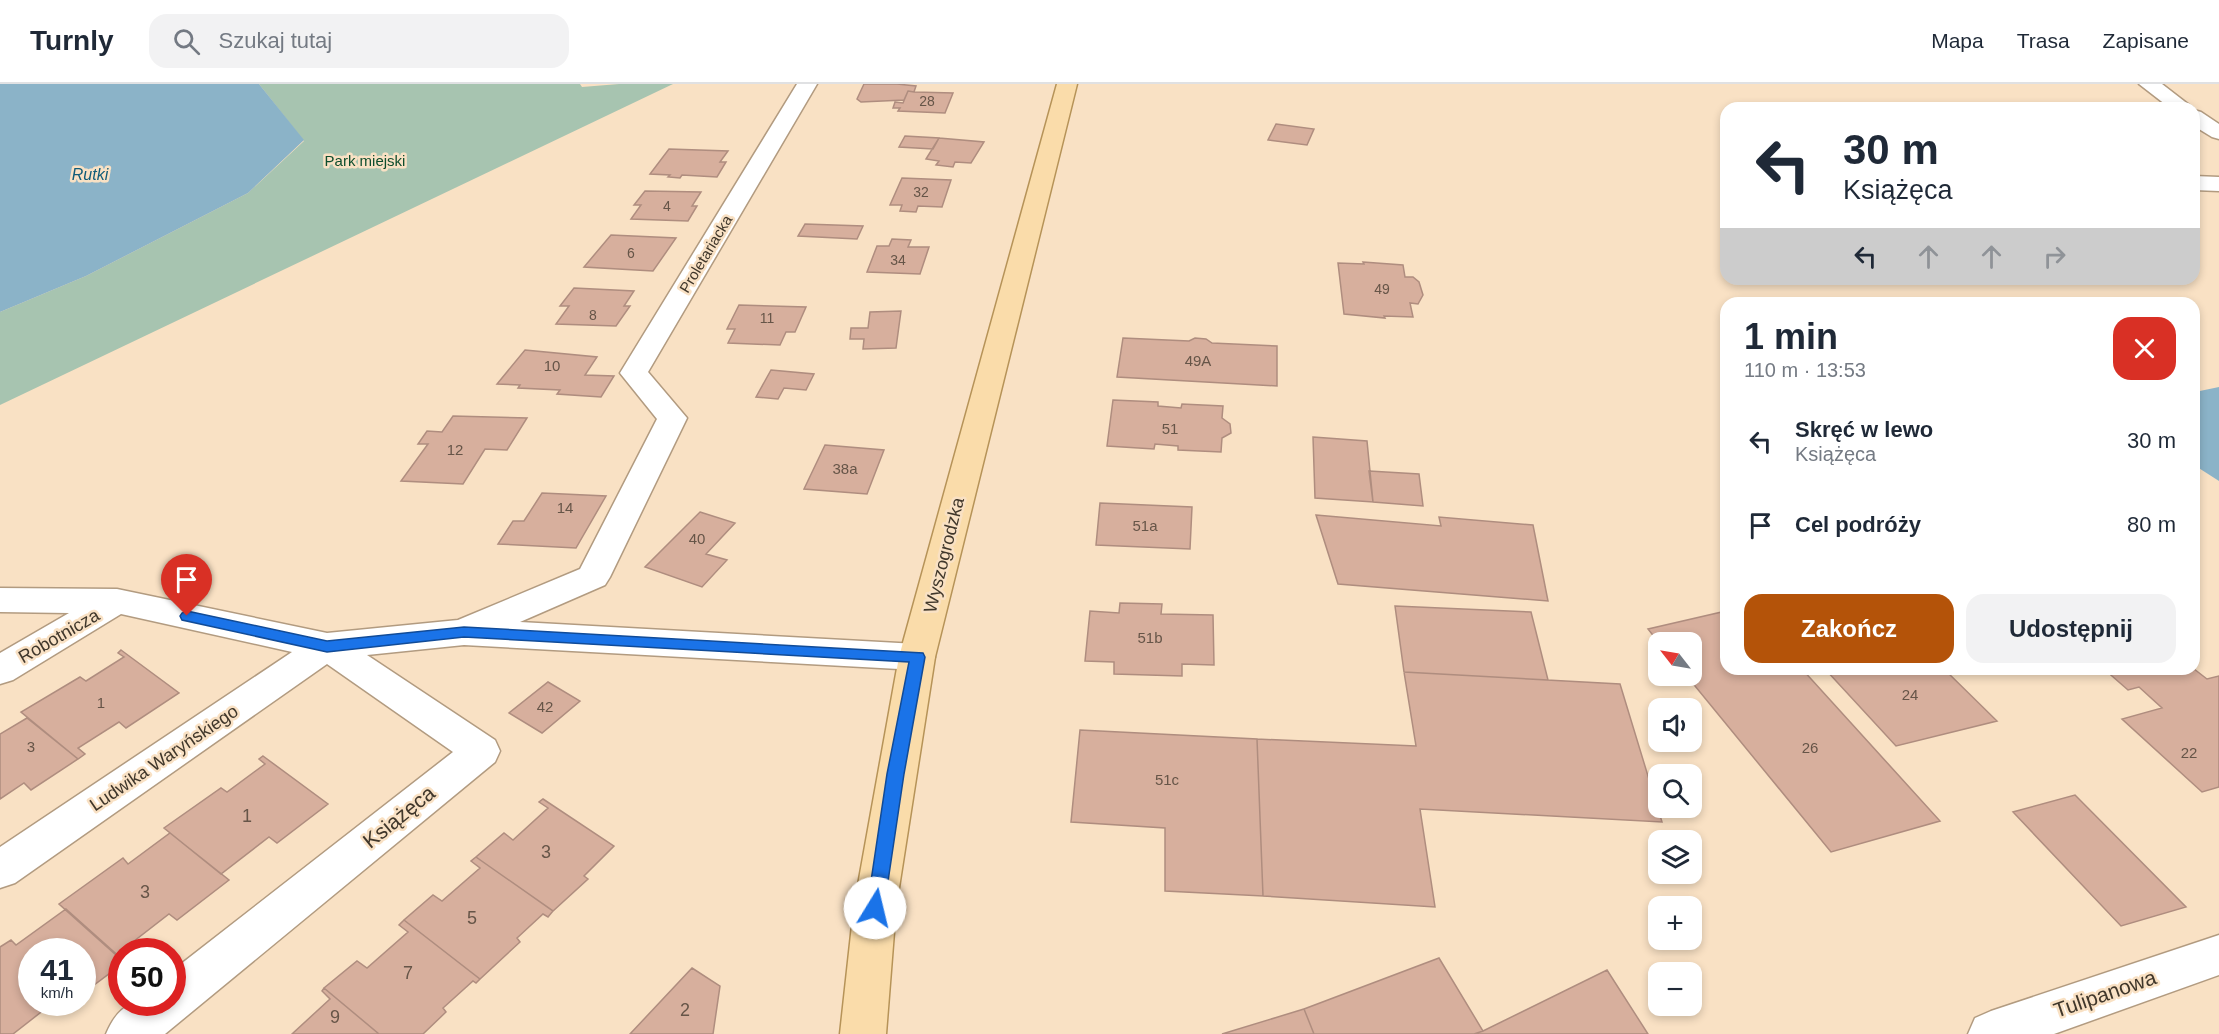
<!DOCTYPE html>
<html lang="pl">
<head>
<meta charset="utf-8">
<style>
  body { margin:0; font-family:Helvetica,sans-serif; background:#f2f2f3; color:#1f2937; height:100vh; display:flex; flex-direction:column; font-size:22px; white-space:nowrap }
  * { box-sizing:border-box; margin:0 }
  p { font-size:20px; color:#747a83 }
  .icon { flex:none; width:33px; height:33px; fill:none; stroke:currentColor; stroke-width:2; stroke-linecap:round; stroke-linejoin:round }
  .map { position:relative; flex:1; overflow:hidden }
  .drawer { position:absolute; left:1720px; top:213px; width:480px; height:378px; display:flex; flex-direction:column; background:#fff; border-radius:18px; box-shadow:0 3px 9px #0003 }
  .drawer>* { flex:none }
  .hud { position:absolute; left:1720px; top:18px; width:480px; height:183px; border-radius:18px; box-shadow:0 3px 9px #0003; background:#fff; color:#1f2937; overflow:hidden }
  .needle { width:39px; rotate:301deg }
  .buttons { position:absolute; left:1648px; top:548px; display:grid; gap:12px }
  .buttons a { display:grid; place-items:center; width:54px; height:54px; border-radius:12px; background:#fff; box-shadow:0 3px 9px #0003; font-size:30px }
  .speed { position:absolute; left:18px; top:854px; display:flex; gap:12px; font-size:30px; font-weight:700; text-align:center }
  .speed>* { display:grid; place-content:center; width:78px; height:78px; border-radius:50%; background:#fff; box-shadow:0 3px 9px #0003; line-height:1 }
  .speed small { font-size:15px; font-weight:400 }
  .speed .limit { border:9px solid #d22; background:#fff; color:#111 }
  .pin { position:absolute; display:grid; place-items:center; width:51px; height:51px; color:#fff; margin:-62px -26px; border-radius:50% 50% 50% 0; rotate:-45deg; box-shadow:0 0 6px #0007 }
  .pin .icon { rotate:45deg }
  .me { position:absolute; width:66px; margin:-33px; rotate:9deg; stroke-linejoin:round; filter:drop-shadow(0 0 4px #0008) }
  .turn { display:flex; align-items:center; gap:21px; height:126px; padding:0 24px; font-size:27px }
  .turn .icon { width:78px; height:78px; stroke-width:2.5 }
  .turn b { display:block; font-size:42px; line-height:51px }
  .lanes { display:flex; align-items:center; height:57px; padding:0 24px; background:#0003; justify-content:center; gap:30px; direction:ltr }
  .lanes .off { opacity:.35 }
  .round { display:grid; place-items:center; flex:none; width:63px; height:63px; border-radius:18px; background:#f2f2f3 }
  .head { display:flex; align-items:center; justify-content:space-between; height:102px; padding:0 24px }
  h1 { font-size:36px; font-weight:700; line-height:45px }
  .action { display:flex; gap:12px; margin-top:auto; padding:12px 24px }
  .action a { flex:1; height:69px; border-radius:18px; background:#b45309; color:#fff; font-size:24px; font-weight:700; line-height:69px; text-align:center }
  .action a+a { background:#f2f2f3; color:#1f2937 }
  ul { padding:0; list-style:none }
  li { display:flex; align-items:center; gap:18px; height:84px; padding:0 24px }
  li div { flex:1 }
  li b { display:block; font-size:22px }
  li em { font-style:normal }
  header { display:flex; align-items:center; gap:36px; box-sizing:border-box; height:84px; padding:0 30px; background:#fff; border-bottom:2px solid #e0e1e3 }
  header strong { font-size:28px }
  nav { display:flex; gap:33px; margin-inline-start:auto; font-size:21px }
  .search { width:420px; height:54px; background:#f2f2f3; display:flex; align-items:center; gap:15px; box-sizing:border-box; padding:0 21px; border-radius:18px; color:#747a83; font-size:22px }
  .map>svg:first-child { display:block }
  .green { fill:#a7c4b0 }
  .water { fill:#8bb3c8 }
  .building { fill:#d7af9d; stroke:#af8d7f; stroke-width:1.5 }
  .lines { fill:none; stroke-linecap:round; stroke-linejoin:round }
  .minor-casing { stroke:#b29b80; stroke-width:3 }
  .major-casing { stroke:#b69358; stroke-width:3 }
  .minor { fill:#fff; fill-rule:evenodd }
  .major { fill:#fadcaa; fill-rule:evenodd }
  .route { fill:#1a73e8; stroke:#114b97; stroke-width:1.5 }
  .labels { text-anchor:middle; stroke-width:5; stroke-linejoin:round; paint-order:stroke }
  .far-number-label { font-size:14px; fill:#665548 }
  .far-park-label { font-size:15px; fill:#0e4d2d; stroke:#f9e1c4 }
  .far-street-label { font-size:15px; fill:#40372b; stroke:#f9e1c4 }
  .number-label { font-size:15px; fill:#665548 }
  .far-water-label { font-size:16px; font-style:italic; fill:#105c79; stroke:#f9e1c4 }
  .street-label { font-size:18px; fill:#40372b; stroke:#f9e1c4 }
  .near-number-label { font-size:18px; fill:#665548 }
  .near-street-label { font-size:21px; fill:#40372b; stroke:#f9e1c4 }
</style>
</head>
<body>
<header>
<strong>Turnly</strong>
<div class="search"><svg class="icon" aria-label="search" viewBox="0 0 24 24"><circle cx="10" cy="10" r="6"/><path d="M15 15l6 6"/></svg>Szukaj tutaj</div>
<nav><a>Mapa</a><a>Trasa</a><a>Zapisane</a></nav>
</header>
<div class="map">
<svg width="2219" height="950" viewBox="0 0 2219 950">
  <rect width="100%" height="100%" fill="#f9e1c4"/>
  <!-- green -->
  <path class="green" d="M259,0H580L582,3L619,0H673L0,321V228L86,192L248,109L304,57Z"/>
  <!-- water -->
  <path class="water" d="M0,0H259L304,56L248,109L86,192L0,228Z
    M2219,303V397L2194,381L2195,308Z"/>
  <!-- building -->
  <path class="building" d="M864,0H897L916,2L914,8L908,7L904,16L861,18L857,15Z
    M908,7L914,8L953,9L945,29L898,27L900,24H893L895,18L903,19Z
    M1276,40L1314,45L1307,61L1268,56Z
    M905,52L939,54L933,65L899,63Z
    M939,54L984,58L971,79L955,78L953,83L936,81L939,77L926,75Z
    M669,65L728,67L720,78H726L717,93L682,91L680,94L668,93L670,91L650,90Z
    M902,94L951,96L942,123L918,122L916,128L900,127L902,121H890Z
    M645,107L701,108L692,122H697L688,137L631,135L641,121H634Z
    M805,140L863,142L857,155L798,152Z
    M611,151L676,154L653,187L584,183Z
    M892,155L911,156L908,163H929L920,190L867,188L877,162H889Z
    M1363,178L1403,181L1405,193H1413L1419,198L1423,211L1418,220L1410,219L1413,233L1384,232L1385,234L1344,230L1338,179L1364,180Z
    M574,204L634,207L624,222H630L616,242L556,240L569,222H560Z
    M739,221L806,223L795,248H786L780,261L728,259L735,245H727Z
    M901,227L896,264L863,265L864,255H850L851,244H868L870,228Z
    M1123,254L1189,257L1195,254L1206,255L1212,259L1277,262V302L1117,293Z
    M525,266L597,273L585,291L614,292L601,313L557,310L560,306L518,304L520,301L497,300Z
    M771,286L814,290L806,306L784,304L778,315L756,313Z
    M1113,316L1158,318V322L1181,324L1182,320L1223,322L1222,334L1230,340L1231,349L1222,354L1221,368L1178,366V362L1155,360L1154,365L1107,362Z
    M453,332L527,334L507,366L485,365L463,400L401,397L428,360H418L427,347L442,348Z
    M1313,353L1367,357L1373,418L1315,414Z
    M825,361L884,366L867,410L804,405Z
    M1369,387L1419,390L1423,422L1373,418Z
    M542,409L606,412L576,464L498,460L513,437H524Z
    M1100,419L1192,423L1190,465L1096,461Z
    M700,428L735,439L706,470L727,476L702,503L645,483Z
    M1316,431L1441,442L1439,433L1533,441L1548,517L1338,500Z
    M1120,519L1162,520L1161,530L1213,531L1214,581L1182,580V592L1114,590V578L1085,577L1090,527L1119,529Z
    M1395,522L1531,528L1548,596L1404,588Z
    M1726,527V585H1802L1940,737L1831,768L1686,591H1692V558L1659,559L1648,545Z
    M121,566L179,609L126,644L119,638L78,664L85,670L78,675L21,628L80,593L86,597L124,573L118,569Z
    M1825,585H1944L1997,637L1896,662Z
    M2104,585H2194L2207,595L2219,592V703L2202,708L2122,635L2162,624L2139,603L2128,606Z
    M1404,588L1620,600L1662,738L1420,725L1435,823L1263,812L1257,655L1416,662Z
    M548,598L580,617L542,649L509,629Z
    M27,634L78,675L31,706L24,699L0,715V650Z
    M1080,646L1257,655L1263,812L1165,807V744L1071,738Z
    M263,672L328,720L277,759L269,753L221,790L164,744L221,704L227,708L265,680L259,675Z
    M2075,711L2186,823L2121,842L2013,728Z
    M543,715L614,762L584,792L588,795L553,827L476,773L504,749L513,756L548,724L539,718Z
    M170,749L229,796L177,836L169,830L116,871L59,820L123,774L128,780Z
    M476,773L553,827L548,833L543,830L517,854L520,858L480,895L404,836L433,811L442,817L480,784L471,777Z
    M66,825L122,875V880L82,910V867H32V918H54L13,950H0V863L11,856L16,861Z
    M404,836L480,895L476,899L473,897L443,924L446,928L423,950H379L324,904L357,877L367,884L408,848L399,841Z
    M1439,874L1483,947L1474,950H1314L1304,925Z
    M692,884L720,902L713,950H630Z
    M1607,886L1648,950H1474L1483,947Z
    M324,904L379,950H292L330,915L322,907Z
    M1304,925L1314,950H1222Z"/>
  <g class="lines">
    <!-- minor casing -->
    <g class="minor-casing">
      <path id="minor" d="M797,0H817L648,288L687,334L610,493L605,501L520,538L917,560L930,563L935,573L930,583L917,586L464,561L367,571L495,656L500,667L495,678L165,950H106C122,913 138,918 172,918V887L453,668L327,580L15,799L0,804V763L292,568L121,530L13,596L0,600V569L69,529L0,528V504L117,505L327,549L458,536L580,485L657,335L620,289Z
        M2139,0H2162L2193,24H2170Z
        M2194,26L2201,28L2219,40V55L2212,53L2194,42Z
        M2194,92L2219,93V107L2194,106Z
        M2219,851V891L2054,950H1968L1975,934L1991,927Z"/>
    </g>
    <!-- major casing -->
    <g class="major-casing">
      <path id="major" d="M1057,0H1077L935,573L896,823L886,950H840L854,823L899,573Z"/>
    </g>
    <!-- minor -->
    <use href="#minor" class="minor"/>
    <!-- major -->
    <use href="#major" class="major"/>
  </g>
  <!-- route -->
  <path class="route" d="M187,527L327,557L464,543L923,569L925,573L904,690L884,824L882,829L875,831L869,829L867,824L887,690L909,578L464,553L327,568L182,536L180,532L182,529Z"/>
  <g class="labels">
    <!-- far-number labels -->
    <g class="far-number-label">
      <text x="927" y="22">28</text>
      <text x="921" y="113">32</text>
      <text x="667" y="127">4</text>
      <text x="631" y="174">6</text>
      <text x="898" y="181">34</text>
      <text x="1382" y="210">49</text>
      <text x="593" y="236">8</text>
      <text x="767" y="239">11</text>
    </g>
    <!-- far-park labels -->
    <g class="far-park-label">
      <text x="365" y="82">Park miejski</text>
    </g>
    <!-- far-street labels -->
    <g class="far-street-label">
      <text transform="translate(706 170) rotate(-59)" y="5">Proletariacka</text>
    </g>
    <!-- number labels -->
    <g class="number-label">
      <text x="1198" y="282">49A</text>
      <text x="552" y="287">10</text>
      <text x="1170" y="350">51</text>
      <text x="455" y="371">12</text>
      <text x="845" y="390">38a</text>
      <text x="565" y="429">14</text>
      <text x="1145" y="447">51a</text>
      <text x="697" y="460">40</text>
      <text x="1150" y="559">51b</text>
      <text x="1910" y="616">24</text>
      <text x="101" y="624">1</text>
      <text x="545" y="628">42</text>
      <text x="31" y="668">3</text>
      <text x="1810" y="669">26</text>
      <text x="2189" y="674">22</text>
      <text x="1167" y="701">51c</text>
    </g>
    <!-- far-water labels -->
    <g class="far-water-label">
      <text x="90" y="96">Rutki</text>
    </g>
    <!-- street labels -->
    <g class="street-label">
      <text transform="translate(944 471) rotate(-76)" y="6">Wyszogrodzka</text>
      <text transform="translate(59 552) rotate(-30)" y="6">Robotnicza</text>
      <text transform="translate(164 674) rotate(-34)" y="6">Ludwika Waryńskiego</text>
    </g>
    <!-- near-number labels -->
    <g class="near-number-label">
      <text x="247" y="738">1</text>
      <text x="546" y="774">3</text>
      <text x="145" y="814">3</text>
      <text x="472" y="840">5</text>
      <text x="408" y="895">7</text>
      <text x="685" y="932">2</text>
      <text x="335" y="939">9</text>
    </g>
    <!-- near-street labels -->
    <g class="near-street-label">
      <text transform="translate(399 733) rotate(-39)" y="7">Książęca</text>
      <text transform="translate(2105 910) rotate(-19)" y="7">Tulipanowa</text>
    </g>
  </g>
</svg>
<div class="buttons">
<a><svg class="needle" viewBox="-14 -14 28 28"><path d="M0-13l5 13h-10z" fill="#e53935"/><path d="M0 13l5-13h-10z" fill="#747a83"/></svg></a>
<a><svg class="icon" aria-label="sound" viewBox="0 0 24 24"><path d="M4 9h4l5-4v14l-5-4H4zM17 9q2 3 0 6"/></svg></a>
<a><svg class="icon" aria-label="search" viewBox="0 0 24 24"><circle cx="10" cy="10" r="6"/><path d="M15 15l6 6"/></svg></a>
<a><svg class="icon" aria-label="layers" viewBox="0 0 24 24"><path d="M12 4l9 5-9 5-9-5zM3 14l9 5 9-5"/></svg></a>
<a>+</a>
<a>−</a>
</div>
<div class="speed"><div>41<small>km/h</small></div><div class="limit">50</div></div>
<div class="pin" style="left:187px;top:532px;background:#d93025"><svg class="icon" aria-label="arrive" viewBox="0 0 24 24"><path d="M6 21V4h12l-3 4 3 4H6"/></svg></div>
<svg class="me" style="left:875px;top:824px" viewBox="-20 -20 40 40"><circle r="19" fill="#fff"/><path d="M0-13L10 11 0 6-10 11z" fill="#1a73e8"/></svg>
<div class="hud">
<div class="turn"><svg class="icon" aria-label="left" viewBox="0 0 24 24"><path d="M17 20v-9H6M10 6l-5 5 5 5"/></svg><div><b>30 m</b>Książęca</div></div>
<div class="lanes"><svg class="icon" aria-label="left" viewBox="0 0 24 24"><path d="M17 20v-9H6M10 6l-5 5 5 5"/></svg><svg class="icon off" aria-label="ahead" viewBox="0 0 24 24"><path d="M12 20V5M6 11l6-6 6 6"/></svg><svg class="icon off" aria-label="ahead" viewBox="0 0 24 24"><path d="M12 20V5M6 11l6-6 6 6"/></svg><svg class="icon off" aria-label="right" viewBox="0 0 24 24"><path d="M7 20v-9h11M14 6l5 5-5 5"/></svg></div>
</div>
<section class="drawer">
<div class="head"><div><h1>1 min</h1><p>110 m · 13:53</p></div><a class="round" style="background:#d93025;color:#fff"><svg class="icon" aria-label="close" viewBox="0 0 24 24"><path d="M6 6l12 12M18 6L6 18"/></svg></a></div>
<ul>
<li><svg class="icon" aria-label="left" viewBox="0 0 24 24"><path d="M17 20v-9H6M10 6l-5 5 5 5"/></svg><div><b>Skręć w lewo</b><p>Książęca</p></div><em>30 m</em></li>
<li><svg class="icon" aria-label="arrive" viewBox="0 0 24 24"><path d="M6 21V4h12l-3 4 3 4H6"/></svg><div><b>Cel podróży</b></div><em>80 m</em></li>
</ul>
<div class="action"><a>Zakończ</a><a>Udostępnij</a></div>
</section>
</div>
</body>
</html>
